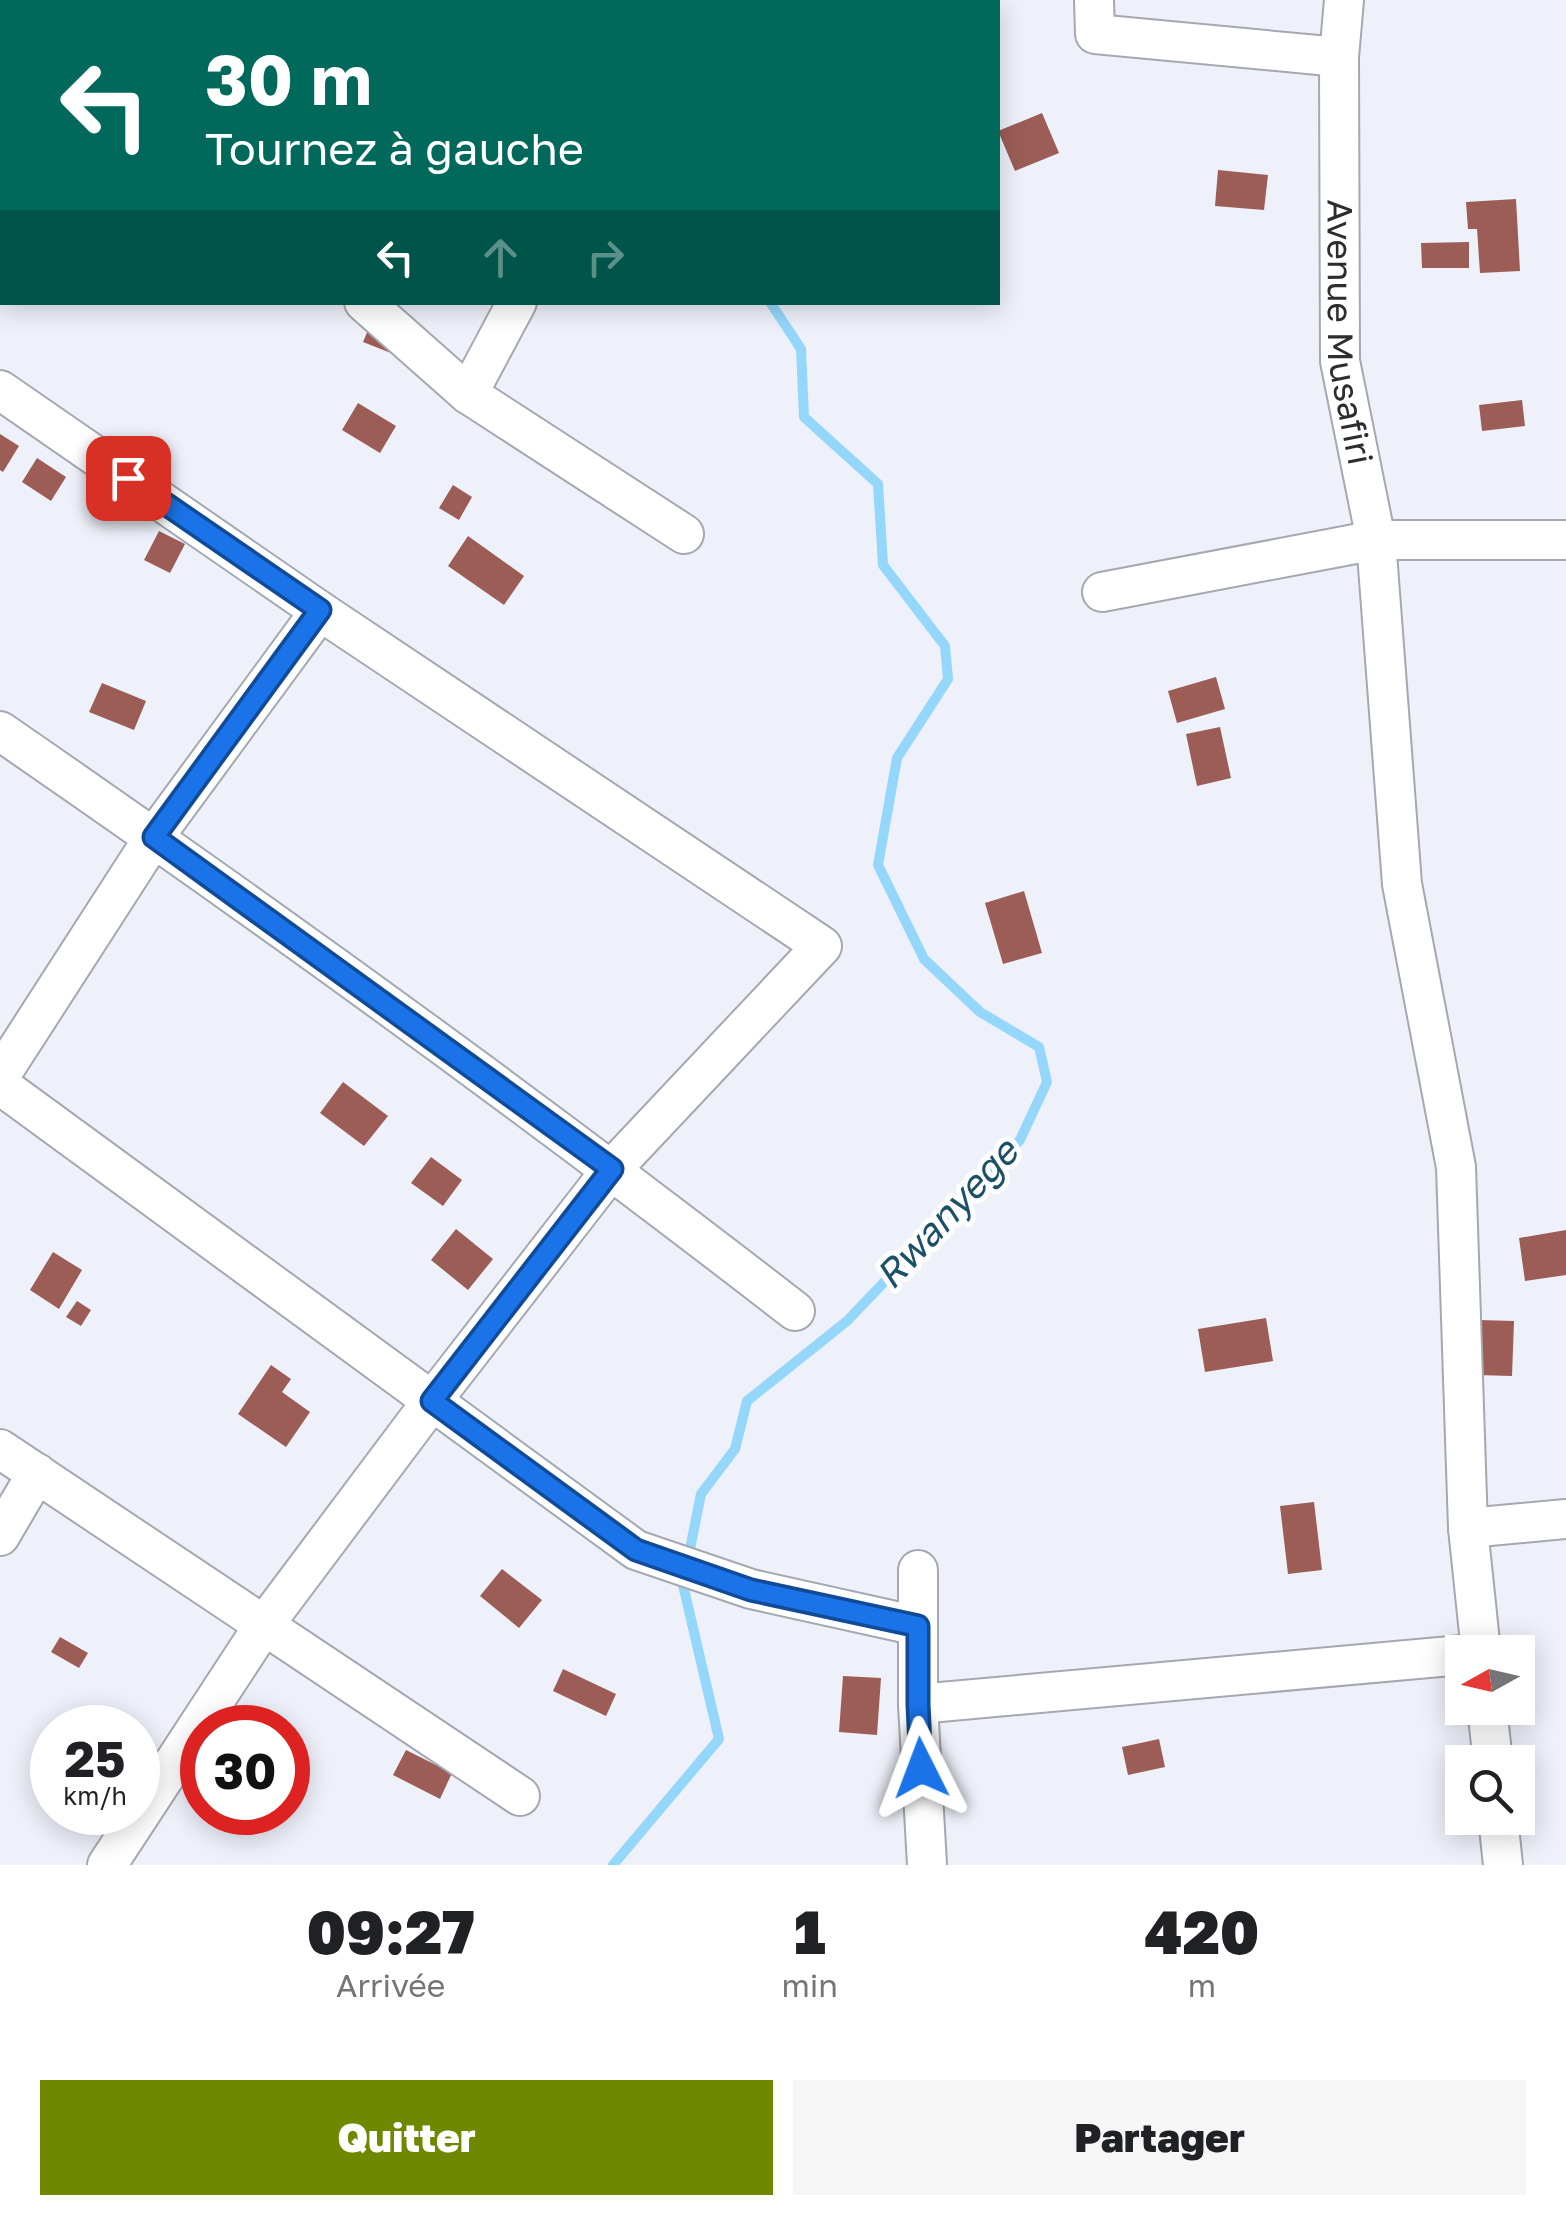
<!DOCTYPE html>
<html lang="fr">
<head>
<meta charset="utf-8">
<style>
  body { margin:0; font-family:"Golos Text",sans-serif; background:#f6f6f6; color:#202124; height:100vh; display:flex; flex-direction:column; font-size:38px; white-space:nowrap }
  * { box-sizing:border-box; margin:0 }
  p { font-size:32px; color:#757577 }
  .icon { flex:none; width:55px; height:55px; fill:none; stroke:currentColor; stroke-width:2; stroke-linecap:round; stroke-linejoin:round }
  .map { position:relative; height:1865px; overflow:hidden }
  .sheet { display:flex; flex-direction:column; background:#fff; flex:1 }
  .sheet>* { flex:none }
  .hud { position:absolute; left:0px; top:0px; width:1000px; height:305px; box-shadow:0 5px 25px #0003; background:#00695c; color:#fff; overflow:hidden }
  .needle { width:65px; rotate:262deg }
  .buttons { position:absolute; left:1445px; top:1635px; display:grid; gap:20px }
  .buttons a { display:grid; place-items:center; width:90px; height:90px; border-radius:0px; background:#fff; box-shadow:0 5px 25px #0003; font-size:50px }
  .speed { position:absolute; left:30px; top:1705px; display:flex; gap:20px; font-size:50px; font-weight:700; text-align:center }
  .speed>* { display:grid; place-content:center; width:130px; height:130px; border-radius:50%; background:#fff; box-shadow:0 5px 25px #0003; line-height:1 }
  .speed small { font-size:25px; font-weight:400 }
  .speed .limit { border:15px solid #d22; background:#fff; color:#111 }
  .pin { position:absolute; display:grid; place-items:center; width:85px; height:85px; color:#fff; margin:-42px; border-radius:20px; box-shadow:0 5px 15px #0006 }
  .me { position:absolute; width:110px; margin:-55px; rotate:357deg; stroke-linejoin:round; filter:drop-shadow(0 0 8px #0008) }
  .turn { display:flex; align-items:center; gap:35px; height:210px; padding:0 40px; font-size:45px }
  .turn .icon { width:130px; height:130px; stroke-width:2.5 }
  .turn b { display:block; font-size:70px; line-height:85px }
  .lanes { display:flex; align-items:center; height:95px; padding:0 40px; background:#0003; justify-content:center; gap:50px; direction:ltr }
  .lanes .off { opacity:.35 }
  .eta { display:flex; justify-content:space-evenly; align-items:center; height:170px; text-align:center }
  .eta b { font-size:60px; font-weight:800; line-height:70px }
  .action { display:flex; gap:20px; margin-top:auto; padding:20px 40px }
  .action a { flex:1; height:115px; border-radius:0px; background:#6e8900; color:#fff; font-size:40px; font-weight:800; line-height:115px; text-align:center }
  .action a+a { background:#f6f6f6; color:#202124 }
  .map>svg:first-child { display:block }
  .lines { fill:none; stroke-linecap:round; stroke-linejoin:round }
  .stream { stroke:#95d7fa; stroke-width:10 }
  .building { fill:#9b5d56 }
  .minor-casing { stroke:#a5a8b0; stroke-width:42 }
  .minor { stroke:#fff; stroke-width:38 }
  .route-casing { stroke:#114b97; stroke-width:25 }
  .route { stroke:#1a73e8; stroke-width:18 }
  .labels { text-anchor:middle; stroke-width:10; stroke-linejoin:round; paint-order:stroke }
  .street-label { font-size:35px; fill:#2c2d30; stroke:#fefefe }
  .water-label { font-size:38px; font-style:italic; fill:#1c5068; stroke:#fefefe }
</style>
</head>
<body>
<div class="map">
<svg width="1566" height="1865" viewBox="0 0 1566 1865">
  <rect width="100%" height="100%" fill="#eef1fa"/>
  <g class="lines">
    <!-- stream -->
    <path class="stream" d="M593,0L594,2
      M688,1559L701,1494L735,1449L747,1401L847,1321L1020,1140L1047,1082L1039,1047L980,1012L924,959L878,865L897,758L948,679L945,646L883,565L878,484L804,417L801,349L770,302
      M613,1865L719,1739L683,1585L685,1576"/>
  </g>
  <!-- building -->
  <path class="building" d="M1042,113L1059,153L1015,171L998,131Z
    M1218,170L1268,175L1264,210L1215,206Z
    M1516,199L1520,271L1480,273L1477,229H1468L1466,202Z
    M1469,242V268H1422L1421,243Z
    M371,323L396,355L363,342Z
    M1522,400L1525,426L1482,431L1479,405Z
    M358,403L396,426L380,453L342,430Z
    M0,434L19,446L3,472L0,470Z
    M37,458L66,477L51,501L22,482Z
    M453,485L472,497L459,520L439,508Z
    M159,531L185,544L170,573L144,560Z
    M468,536L524,576L504,605L448,566Z
    M1216,677L1225,709L1177,723L1168,691Z
    M102,683L146,701L134,730L89,712Z
    M1220,727L1231,778L1197,786L1186,734Z
    M1024,891L1042,953L1003,964L985,903Z
    M343,1082L388,1116L364,1146L320,1113Z
    M431,1157L462,1180L443,1206L411,1183Z
    M456,1229L493,1259L468,1290L431,1260Z
    M1566,1230V1275L1525,1281L1519,1238Z
    M53,1252L82,1270L59,1309L30,1290Z
    M77,1301L91,1310L81,1326L66,1317Z
    M1266,1318L1273,1361L1205,1372L1198,1329Z
    M1479,1320L1514,1321L1512,1376L1477,1375Z
    M271,1365L291,1379L282,1392L310,1412L286,1447L238,1414Z
    M1314,1502L1322,1570L1288,1574L1280,1506Z
    M502,1569L542,1600L519,1628L480,1596Z
    M60,1637L88,1653L79,1668L51,1652Z
    M563,1669L616,1694L606,1716L553,1691Z
    M843,1676L881,1678L877,1735L839,1732Z
    M1159,1739L1165,1767L1128,1775L1122,1747Z
    M406,1750L452,1773L440,1799L393,1775Z"/>
  <g class="lines">
    <!-- minor casing -->
    <g class="minor-casing">
      <g id="minor">
        <path d="M17,0L19,2"/>
        <path d="M450,0V2"/>
        <path id="s1" d="M1094,0L1095,34L1339,57L1340,361L1376,540L1402,884L1456,1167L1468,1528L1481,1652"/>
        <path d="M108,2L110,0"/>
        <path d="M1339,57L1344,0"/>
        <path d="M0,144L2,141"/>
        <path d="M364,302L468,394L684,534"/>
        <path d="M0,390L320,611L822,946L612,1169L432,1401L264,1625L107,1865"/>
        <path d="M468,394L517,302"/>
        <path d="M1102,592L1376,540H1566"/>
        <path d="M0,731C270,917 536,1110 795,1311"/>
        <path d="M0,1076L154,837L320,611"/>
        <path d="M0,1085L636,1550L751,1589L918,1626"/>
        <path d="M0,1449L520,1796"/>
        <path d="M1468,1528L1566,1519"/>
        <path d="M0,1536L37,1473"/>
        <path d="M918,1570V1704L927,1865"/>
        <path d="M918,1704L1462,1655"/>
        <path d="M1487,1708L1493,1762"/>
        <path d="M1498,1818L1503,1865"/>
      </g>
    </g>
    <!-- minor -->
    <use href="#minor" class="minor"/>
  </g>
  <g class="lines">
    <!-- route casing -->
    <g class="route-casing">
      <path id="route" d="M128,478L320,610L154,837L612,1169L432,1401L636,1550L751,1590L918,1626V1704L921,1768"/>
    </g>
    <!-- route -->
    <use href="#route" class="route"/>
  </g>
  <g class="labels">
    <!-- street labels -->
    <g class="street-label">
      <text dy="12" stroke="none"><textPath href="#s1" startOffset="555">Avenue Musafiri</textPath></text>
    </g>
    <!-- water labels -->
    <g class="water-label">
      <text transform="translate(947 1214) rotate(-47)" y="13">Rwanyege</text>
    </g>
  </g>
</svg>
<div class="buttons">
<a><svg class="needle" viewBox="-14 -14 28 28"><path d="M0-13l5 13h-10z" fill="#e53935"/><path d="M0 13l5-13h-10z" fill="#757577"/></svg></a>
<a><svg class="icon" aria-label="search" viewBox="0 0 24 24"><circle cx="10" cy="10" r="6"/><path d="M15 15l6 6"/></svg></a>
</div>
<div class="speed"><div>25<small>km/h</small></div><div class="limit">30</div></div>
<div class="pin" style="left:128px;top:478px;background:#d93025"><svg class="icon" aria-label="arrive" viewBox="0 0 24 24"><path d="M6 21V4h12l-3 4 3 4H6"/></svg></div>
<svg class="me" style="left:921px;top:1768px" viewBox="-20 -20 40 40"><path d="M0-17L14 15 0 8-14 15z" fill="#1a73e8" stroke="#fff" stroke-width="4"/></svg>
<div class="hud">
<div class="turn"><svg class="icon" aria-label="left" viewBox="0 0 24 24"><path d="M17 20v-9H6M10 6l-5 5 5 5"/></svg><div><b>30 m</b>Tournez à gauche</div></div>
<div class="lanes"><svg class="icon" aria-label="left" viewBox="0 0 24 24"><path d="M17 20v-9H6M10 6l-5 5 5 5"/></svg><svg class="icon off" aria-label="ahead" viewBox="0 0 24 24"><path d="M12 20V5M6 11l6-6 6 6"/></svg><svg class="icon off" aria-label="right" viewBox="0 0 24 24"><path d="M7 20v-9h11M14 6l5 5-5 5"/></svg></div>
</div>
</div>
<section class="sheet">
<div class="eta">
<div><b>09:27</b><p>Arrivée</p></div>
<div><b>1</b><p>min</p></div>
<div><b>420</b><p>m</p></div>
</div>
<div class="action"><a>Quitter</a><a>Partager</a></div>
</section>
</body>
</html>
